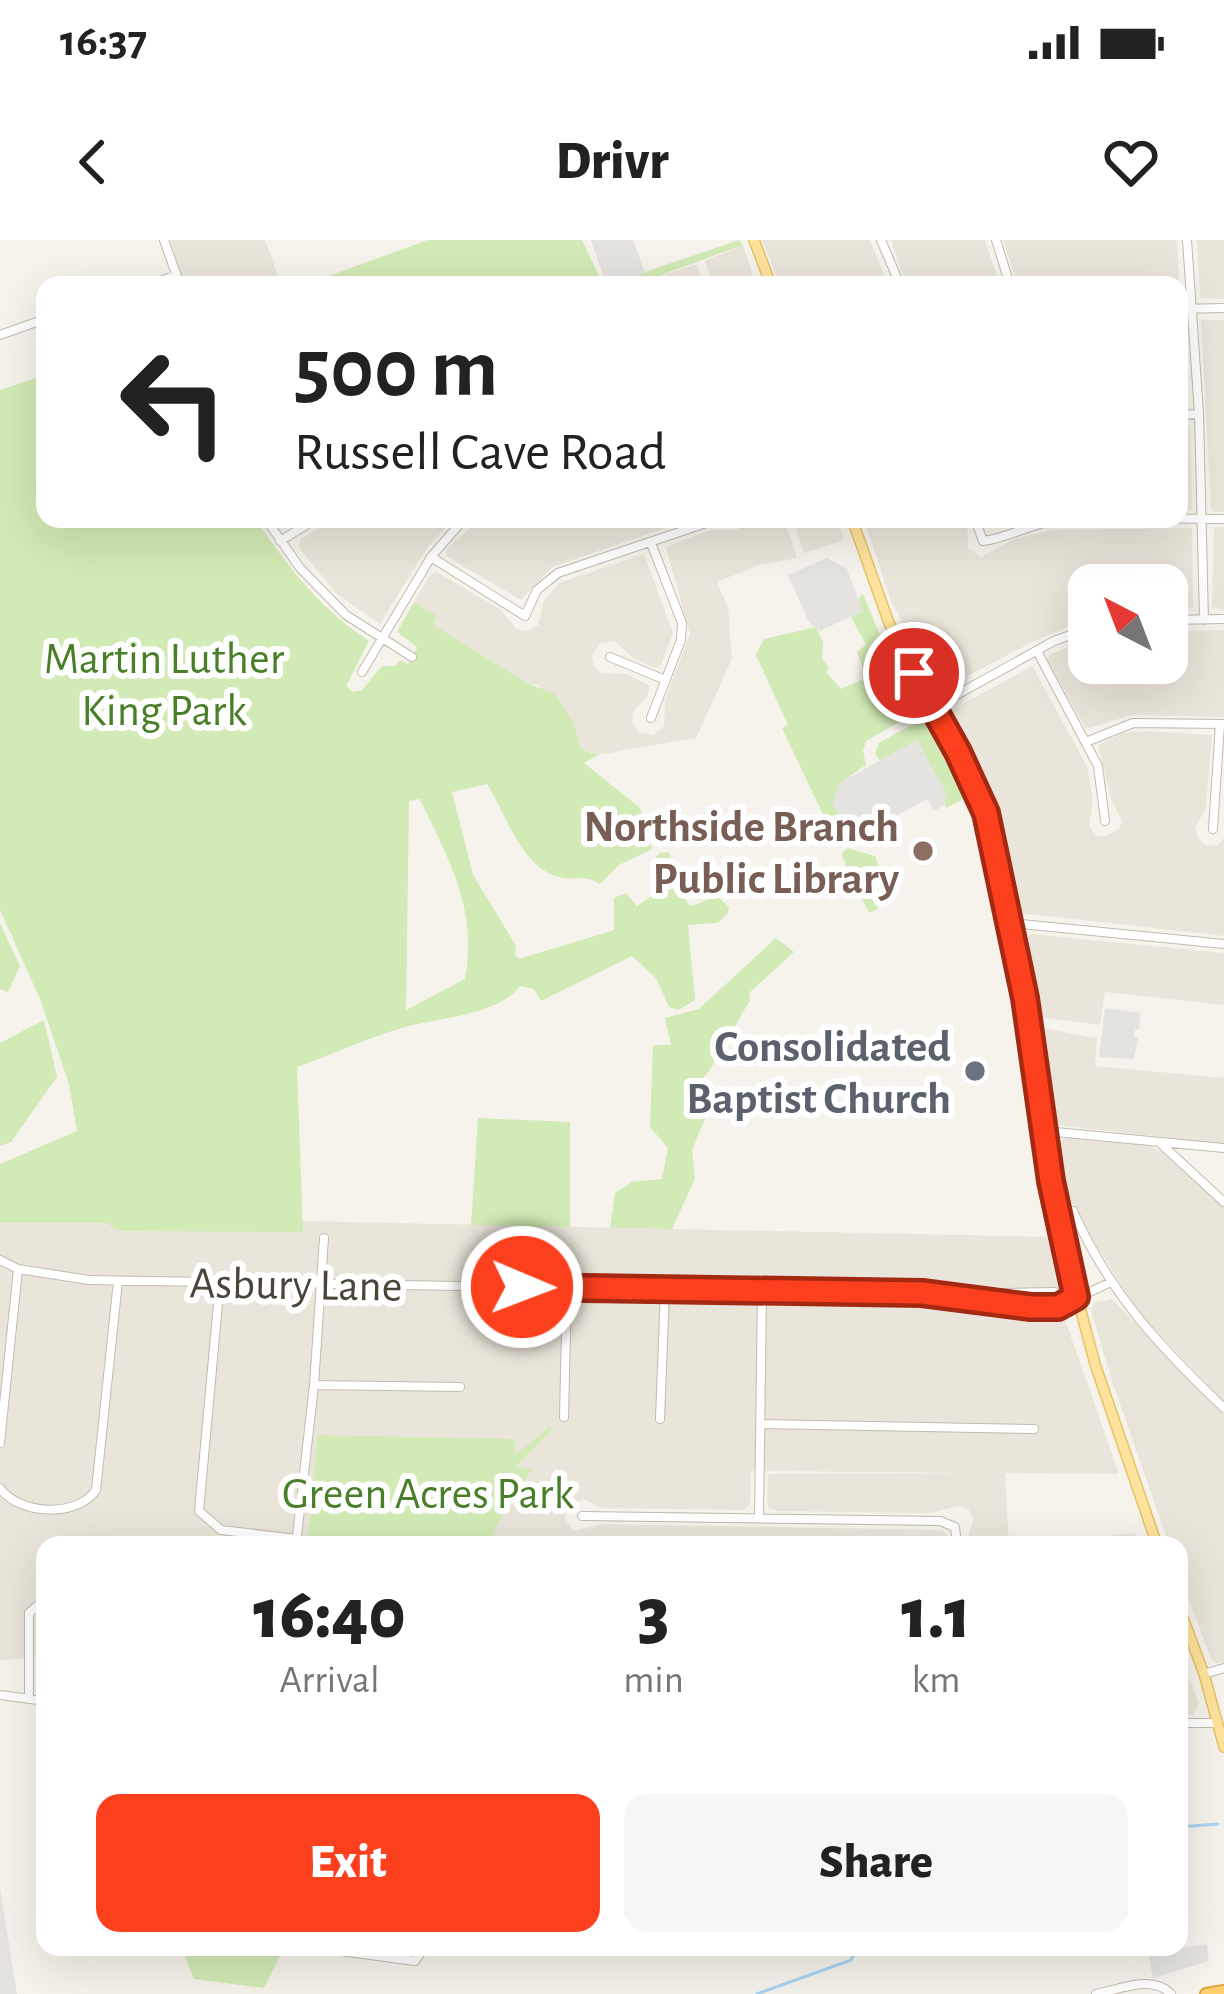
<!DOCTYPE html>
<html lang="en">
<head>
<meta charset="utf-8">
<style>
  body { margin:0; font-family:"Alegreya Sans",sans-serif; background:#f6f6f6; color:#222; height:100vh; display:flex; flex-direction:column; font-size:45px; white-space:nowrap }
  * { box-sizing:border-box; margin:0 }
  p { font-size:39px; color:#767676 }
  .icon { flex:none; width:66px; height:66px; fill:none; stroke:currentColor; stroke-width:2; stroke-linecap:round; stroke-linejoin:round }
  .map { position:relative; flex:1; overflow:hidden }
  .sheet { position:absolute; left:36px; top:1296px; width:1152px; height:420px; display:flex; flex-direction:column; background:#fff; border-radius:24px; box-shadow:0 12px 48px #0002 }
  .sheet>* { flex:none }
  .top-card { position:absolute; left:36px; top:36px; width:1152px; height:252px; border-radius:24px; box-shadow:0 12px 48px #0002; background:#fff; color:#222; overflow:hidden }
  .needle { width:78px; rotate:318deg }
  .fabs { position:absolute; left:1068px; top:324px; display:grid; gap:24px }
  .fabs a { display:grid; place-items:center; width:120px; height:120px; border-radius:24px; background:#fff; box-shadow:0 12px 48px #0002; font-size:60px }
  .pin { position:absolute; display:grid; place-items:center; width:102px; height:102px; color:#fff; margin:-51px; border:6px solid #fff; border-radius:50%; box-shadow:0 3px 12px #0007 }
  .me { position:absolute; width:132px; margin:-66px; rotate:91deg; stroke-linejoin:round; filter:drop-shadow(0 0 9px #0008) }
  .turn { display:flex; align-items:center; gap:42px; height:252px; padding:0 60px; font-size:54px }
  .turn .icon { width:156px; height:156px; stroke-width:2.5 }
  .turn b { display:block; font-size:84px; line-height:102px }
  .eta { display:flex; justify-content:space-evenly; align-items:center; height:204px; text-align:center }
  .eta b { font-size:72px; font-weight:800; line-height:84px }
  .cta { display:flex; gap:24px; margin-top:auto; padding:24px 60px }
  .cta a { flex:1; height:138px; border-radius:24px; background:#fc3f1d; color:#fff; font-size:48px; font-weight:800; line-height:138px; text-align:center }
  .cta a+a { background:#f6f6f6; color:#222 }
  .status { display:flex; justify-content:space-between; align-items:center; height:84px; padding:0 60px; background:#fff; direction:ltr }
  .status svg { height:33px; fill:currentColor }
  header { display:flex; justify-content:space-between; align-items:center; height:156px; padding:0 60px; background:#fff; font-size:54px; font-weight:800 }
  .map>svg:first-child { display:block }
  .residential { fill:#eae5da }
  .green { fill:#d2eab5; fill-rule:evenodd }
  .parking { fill:#e5e3e0 }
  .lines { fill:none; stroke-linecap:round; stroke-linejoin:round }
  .stream { stroke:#a9d4f2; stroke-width:3 }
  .minor-casing { stroke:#c2bbae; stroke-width:10 }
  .major-casing { stroke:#e6c16a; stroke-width:12 }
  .highway-casing { stroke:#e0a43c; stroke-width:14 }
  .minor { stroke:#fff; stroke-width:8 }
  .major { stroke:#ffe39c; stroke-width:9 }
  .highway { stroke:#ffcf6e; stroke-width:10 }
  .route-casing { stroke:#a42913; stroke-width:30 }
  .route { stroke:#fc3f1d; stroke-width:21 }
  .education-dot { fill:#8d6e63; stroke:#fff; stroke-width:4.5 }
  .worship-dot { fill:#6b7280; stroke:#fff; stroke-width:4.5 }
  .labels { text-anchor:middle; stroke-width:12; stroke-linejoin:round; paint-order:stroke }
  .park-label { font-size:45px; fill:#4a7f2a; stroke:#fff }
  .education-label { font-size:45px; font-weight:bold; fill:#785e54; stroke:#fff; text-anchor:end }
  .worship-label { font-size:45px; font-weight:bold; fill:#5b616d; stroke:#fff; text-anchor:end }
  .street-label { font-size:45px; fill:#4b4439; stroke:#fff }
</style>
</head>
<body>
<div class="status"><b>16:37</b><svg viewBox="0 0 49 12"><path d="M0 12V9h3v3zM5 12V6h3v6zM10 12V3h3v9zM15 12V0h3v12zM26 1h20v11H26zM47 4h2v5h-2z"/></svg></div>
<header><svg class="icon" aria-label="back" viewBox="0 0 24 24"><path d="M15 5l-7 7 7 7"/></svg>Drivr<svg class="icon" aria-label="heart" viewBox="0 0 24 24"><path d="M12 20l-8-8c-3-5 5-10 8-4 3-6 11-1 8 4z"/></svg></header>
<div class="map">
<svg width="1224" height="1754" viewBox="0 0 1224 1754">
  <rect width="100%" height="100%" fill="#f6f3ec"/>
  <!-- residential -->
  <path class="residential" d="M170,0H265L281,45H185Z
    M762,0H870L888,45H780Z
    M891,0H985L1000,45H906Z
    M1003,0H1177L1180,61L1179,45H1018Z
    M1197,0H1224V59L1200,58Z
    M743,5L756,45H713L705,21Z
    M697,24L704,45H665L660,36Z
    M1201,80H1224V272H1214L1211,268Z
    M1179,183H1188L1190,190L1192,269L1188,271H1179Z
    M332,279H453L427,308L380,384L336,353L299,308L300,300Z
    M480,279H691L552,327L521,360L446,316L447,309Z
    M746,279H784L797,318L759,325L717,342L728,368L732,419L696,498L598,515L581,509L574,483L538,445L527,443L432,385L437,376L414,362L430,335L436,332L500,369L517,389L528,391L538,385L544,360L559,343L644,314L673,393L661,425L655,428L635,419L614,401L600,403L592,416L594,426L601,433L627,434L650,446L647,457L633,472L632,481L639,493L653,495L664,486L665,460L690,394L666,307L711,290H737Z
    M793,279H837L844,300L804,313Z
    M864,279H967L968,308L981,317L1014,299L1053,290L1192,288L1193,368L1167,371V345H1089V378L1032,402L939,451L891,361Z
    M1214,287H1224V370L1212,367Z
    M1224,390V477L1132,475L1086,489L1047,419L1049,415L1089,399V423H1167V391Z
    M1032,426L1087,526L1093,560L1089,587L1097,596H1107L1119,589L1122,581L1111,559L1098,505L1123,493L1148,491L1212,495L1206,568L1195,588L1199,599L1207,606L1218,605L1224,599V696L1020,673L1001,581L952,470Z
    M1030,694L1224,713V765L1105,752L1100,785L1040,777L1026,700Z
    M1042,788L1097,798L1095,826L1224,838V904L1056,885Z
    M1065,897L1146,905L1161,911L1224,967V1162L1140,1074L1081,982L1063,944L1058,902Z
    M0,981H305L1047,997L1064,1077L1119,1234L1005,1233L1009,1305H965L974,1279L969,1270L960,1266L929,1273L778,1271L769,1268L767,1262L768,1234L980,1233L751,1231L750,1264L744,1270L602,1268L583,1259L567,1267L565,1279L574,1291L602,1284L942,1290L949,1298L948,1305H45V1451L39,1450L37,1410L34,1418L0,1420Z
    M1112,1059L1224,1174V1422L1217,1424L1211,1419L1179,1333V1305H1169L1110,1135L1091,1070L1094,1063Z
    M1135,1293L1139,1305H1035Z
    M1179,1426H1184L1199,1463L1193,1475L1179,1474Z"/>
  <!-- green -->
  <path class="green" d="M428,0H582L599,36L613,43L739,0L743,5L661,35L664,45H304Z
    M45,135V279H263L258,283C291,331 320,368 369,401L346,446L353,452L362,450L382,426H395L400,420L408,424L417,407L397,392L414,362L437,376L433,385L527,443L555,454L574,483L581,509L598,515L584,523L640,568L652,609L619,625L600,644C585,635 579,640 563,638C522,631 507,575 487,544L452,552L473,635L516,706L515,715L519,719L614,690V658L626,653L637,666L656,653L655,618L660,613L669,612L687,663L692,666L717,656L729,667L728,673L718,683L688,685L695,760L678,770L669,767L656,738L632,716L541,761L534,749L520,746C499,775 438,778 405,787C368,798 333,814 297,827L303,992L118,991L107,983H0V924L77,891L69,844L40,759L0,670V150ZM420,559C449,621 478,668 465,739L406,770L409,561Z
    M863,354L886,410L920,470L866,501L863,511L866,525L841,542L833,564L851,593L836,602L782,488L788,485L756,415L764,399L816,387L823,402L822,419L829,428L826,432L841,449L866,438L857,412L866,405L851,377L863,371L858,359Z
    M924,478L966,558L946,568L943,559L947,556L917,501L880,520L875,514L879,503Z
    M847,608L875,616L888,649L898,657L886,654L878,659V669L869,673L841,614Z
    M0,683L20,726L8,752L0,749Z
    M776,698L794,712L749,753L750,760L709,831L699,842L708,871L692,910L695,939L672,989L610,988L615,953L632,942L662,939L668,908L650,887L653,805H671L665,778L699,769Z
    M44,780L57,837L11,902L0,906V803Z
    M478,878L570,882V987L471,985Z
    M550,1187L553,1189L515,1228L532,1229L495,1288L493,1305H307L318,1195L514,1199L515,1215Z
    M181,1707H276L282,1712L264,1748L194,1739Z"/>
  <!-- parking -->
  <path class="parking" d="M591,0H633L645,33L612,43L605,41Z
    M827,318L847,329L863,371L820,391L809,382L788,335Z
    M917,500L948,556L943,559L946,564L934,571L927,559L875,588L851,593L832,563L841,542Z
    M1105,768L1141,773L1139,789L1135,790L1134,797L1138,798L1134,819L1099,817Z
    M0,1648L17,1754H0Z
    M1207,1704L1209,1721L1153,1738L1148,1714Z"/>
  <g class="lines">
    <!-- stream -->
    <path class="stream" d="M1179,1587L1218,1584
      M757,1754L851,1720L858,1707"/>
    <!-- minor casing -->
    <g class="minor-casing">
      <path id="minor" d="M164,0L180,45
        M881,0L900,45
        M996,0L1010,45
        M1187,0L1199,174L1204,380
        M148,45L177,35
        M1179,69L1224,68
        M0,95L45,79
        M1179,175L1199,174
        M266,279L300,328L346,375L412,417
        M975,279L983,301C1006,299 1029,284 1054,281C1110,276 1168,279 1224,279
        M280,301L316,279
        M651,303L682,383L681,400L651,478
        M431,317L525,376L537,350L558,333L718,279
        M1167,380L1224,379
        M1037,411L1098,526L1105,581
        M610,417L663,439
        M362,432L431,317L464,279
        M933,468L1054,401L1089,388
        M1086,502L1133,483L1224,484
        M1213,589L1220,484
        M1011,683L1224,704
        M1045,891L1224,908
        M1159,902L1224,962
        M1073,971C1110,1054 1159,1106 1224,1168
        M0,1020L18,1029L89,1040L954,1054L1054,1052L1075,1057
        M220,1042L199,1271L221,1290L297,1299
        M961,1056L1031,1067H1058L1109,1043
        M314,1145L460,1147
        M564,1177L567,1048
        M660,1179L665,1049
        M761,1184L1034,1189
        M0,1203L18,1029
        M0,1248C19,1275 77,1278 96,1250L118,1041
        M582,1276L940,1281L955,1287L957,1305
        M759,1278L762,1051
        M296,1305L314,1145L324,998
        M1204,1434L1224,1428
        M0,1455L45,1461
        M29,1459V1373L37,1366H45
        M1179,1483H1218
        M310,1707L415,1721L425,1707
        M1096,1754C1120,1749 1153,1734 1171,1754"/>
    </g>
    <!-- major casing -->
    <g class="major-casing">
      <path id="major" d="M754,0L771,45
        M852,279L889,383L986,573L1025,758L1061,996L1095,1124L1157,1305
        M1179,1367L1204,1434L1224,1507"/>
    </g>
    <!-- highway casing -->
    <g class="highway-casing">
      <path id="highway" d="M1206,1754L1224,1751"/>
    </g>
    <!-- minor -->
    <use href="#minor" class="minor"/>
    <!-- major -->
    <use href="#major" class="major"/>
    <!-- highway -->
    <use href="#highway" class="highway"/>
  </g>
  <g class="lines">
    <!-- route casing -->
    <g class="route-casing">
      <path id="route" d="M522,1047L922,1053L1031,1067H1058L1076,1057L1051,941L1025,758L986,573L958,512L914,433"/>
    </g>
    <!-- route -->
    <use href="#route" class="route"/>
  </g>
  <!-- markers -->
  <circle class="education-dot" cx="923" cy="611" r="12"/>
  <circle class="worship-dot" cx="975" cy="831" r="12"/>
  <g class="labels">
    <!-- park labels -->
    <g class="park-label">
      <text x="164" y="433">Martin Luther<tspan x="164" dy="52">King Park</tspan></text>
      <text x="428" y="1268">Green Acres Park</text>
    </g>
    <!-- education labels -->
    <g class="education-label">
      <text x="899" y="601">Northside Branch<tspan x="899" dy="52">Public Library</tspan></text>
    </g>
    <!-- worship labels -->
    <g class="worship-label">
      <text x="951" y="821">Consolidated<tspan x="951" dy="52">Baptist Church</tspan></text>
    </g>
    <!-- street labels -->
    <g class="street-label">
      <text transform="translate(296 1043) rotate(1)" y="16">Asbury Lane</text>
    </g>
  </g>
</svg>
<div class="fabs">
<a><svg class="needle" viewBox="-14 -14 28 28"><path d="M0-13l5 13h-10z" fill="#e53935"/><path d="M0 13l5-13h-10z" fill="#767676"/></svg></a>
</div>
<div class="pin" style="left:914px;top:433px;background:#d93025"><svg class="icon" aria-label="arrive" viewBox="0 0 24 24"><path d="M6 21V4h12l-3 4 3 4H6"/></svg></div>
<svg class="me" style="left:522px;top:1047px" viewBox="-20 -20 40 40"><circle r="17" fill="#fc3f1d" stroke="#fff" stroke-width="3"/><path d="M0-11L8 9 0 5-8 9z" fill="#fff"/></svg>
<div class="top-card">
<div class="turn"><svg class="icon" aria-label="left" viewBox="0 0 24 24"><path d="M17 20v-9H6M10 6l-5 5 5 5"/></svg><div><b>500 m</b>Russell Cave Road</div></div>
</div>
<section class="sheet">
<div class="eta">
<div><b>16:40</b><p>Arrival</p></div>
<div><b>3</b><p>min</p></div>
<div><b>1.1</b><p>km</p></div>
</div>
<div class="cta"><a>Exit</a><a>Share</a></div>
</section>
</div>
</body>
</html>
